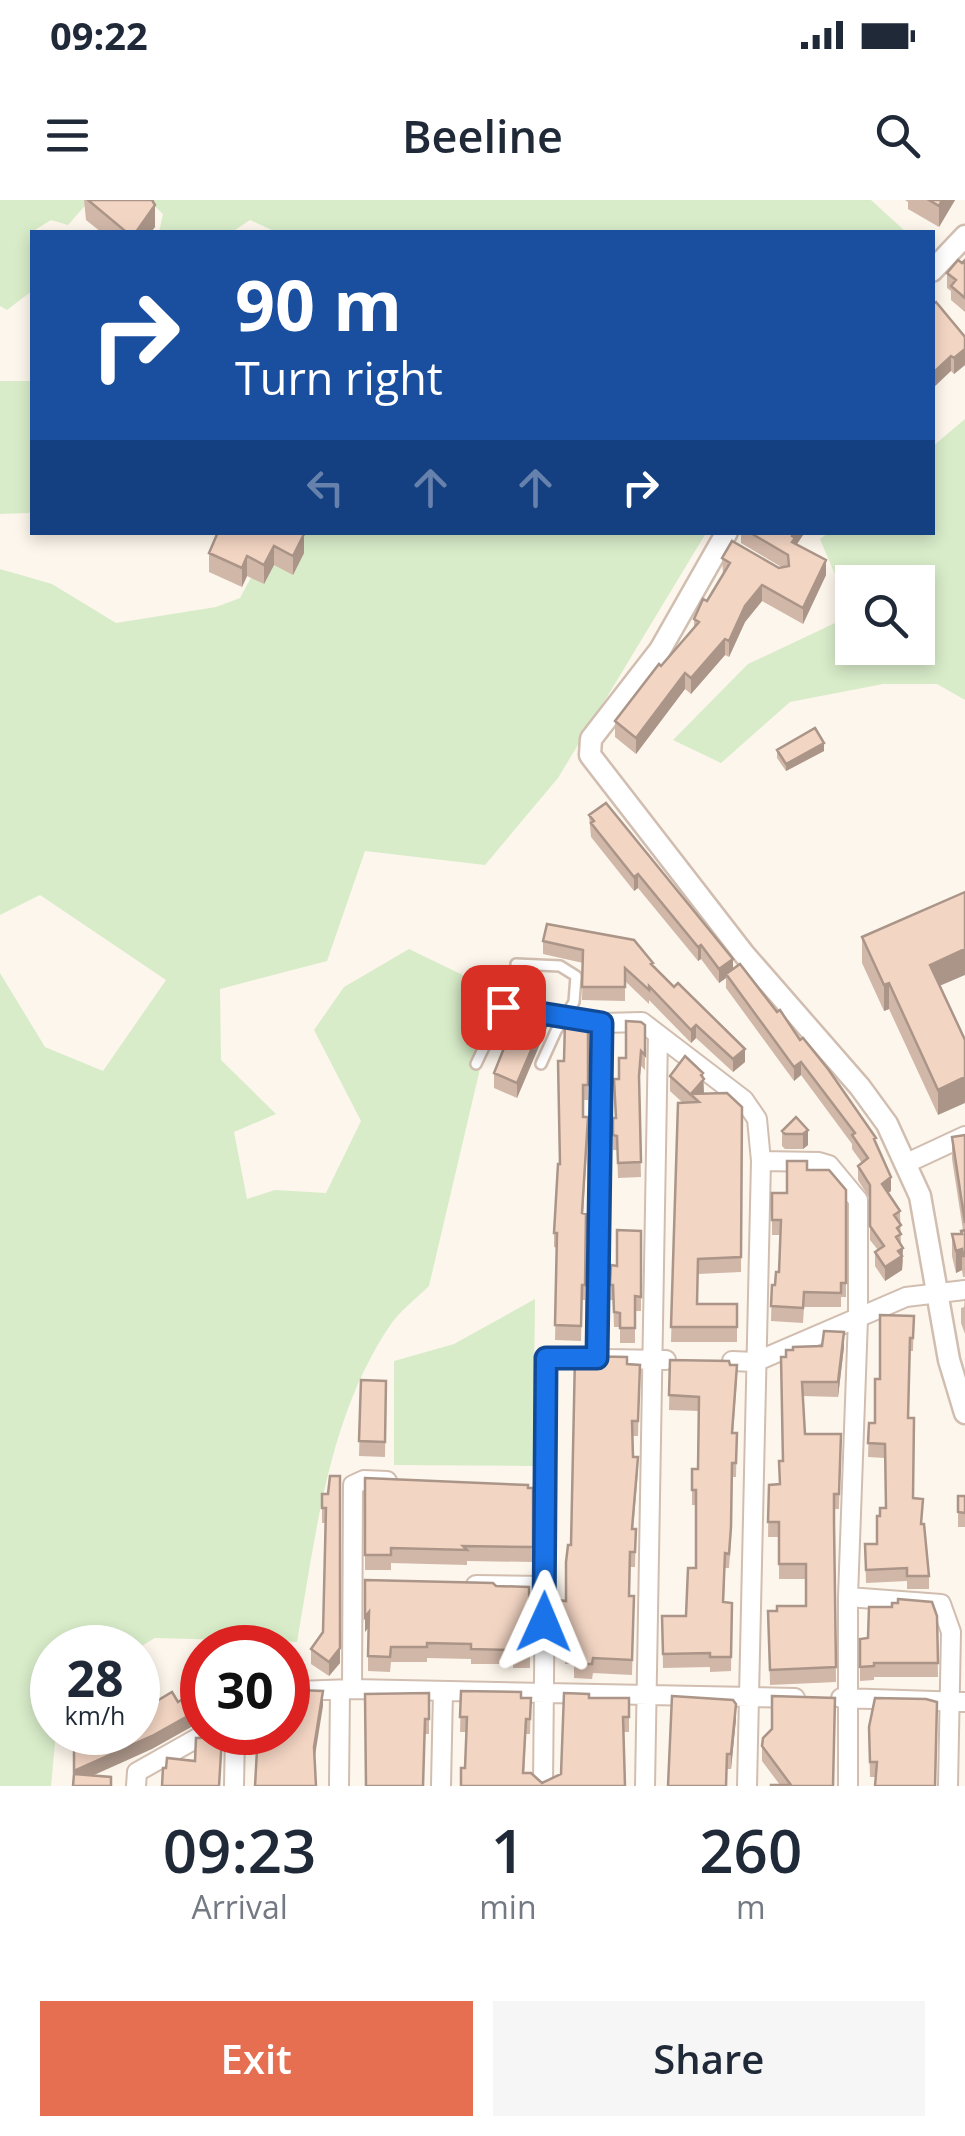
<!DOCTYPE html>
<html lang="en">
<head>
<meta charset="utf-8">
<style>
  body { margin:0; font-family:"Open Sans",sans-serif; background:#f6f6f7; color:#1f2937; height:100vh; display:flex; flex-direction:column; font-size:38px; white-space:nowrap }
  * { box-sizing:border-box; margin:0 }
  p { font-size:32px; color:#747a83 }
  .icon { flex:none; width:55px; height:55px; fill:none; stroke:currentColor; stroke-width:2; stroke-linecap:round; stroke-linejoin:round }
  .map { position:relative; height:1586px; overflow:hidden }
  .side { display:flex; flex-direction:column; background:#fff; flex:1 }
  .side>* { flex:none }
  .guide { position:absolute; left:30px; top:30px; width:905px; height:305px; border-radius:0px; box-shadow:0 5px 15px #0003; background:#1a4fa0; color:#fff; overflow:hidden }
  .tools { position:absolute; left:835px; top:365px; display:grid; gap:20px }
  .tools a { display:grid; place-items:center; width:100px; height:100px; border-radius:0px; background:#fff; box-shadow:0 5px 15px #0003; font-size:50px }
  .speed { position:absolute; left:30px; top:1425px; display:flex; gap:20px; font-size:50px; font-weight:700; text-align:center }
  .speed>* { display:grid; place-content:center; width:130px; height:130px; border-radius:50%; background:#fff; box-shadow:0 5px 15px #0003; line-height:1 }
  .speed small { font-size:25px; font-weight:400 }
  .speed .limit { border:15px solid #d22; background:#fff; color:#111 }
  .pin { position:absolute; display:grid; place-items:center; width:85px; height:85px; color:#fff; margin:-42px; border-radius:20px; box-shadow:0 5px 15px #0006 }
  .me { position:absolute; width:110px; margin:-55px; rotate:1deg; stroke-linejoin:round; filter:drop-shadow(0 0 8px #0008) }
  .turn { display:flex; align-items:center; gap:35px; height:210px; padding:0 40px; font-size:45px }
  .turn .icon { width:130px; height:130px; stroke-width:2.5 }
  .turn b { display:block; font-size:70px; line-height:85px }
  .lanes { display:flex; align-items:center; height:95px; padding:0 40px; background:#0003; justify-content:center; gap:50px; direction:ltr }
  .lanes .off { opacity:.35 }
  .eta { display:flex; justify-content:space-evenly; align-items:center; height:170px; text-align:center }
  .eta b { font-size:60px; font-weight:600; line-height:70px }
  .action { display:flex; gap:20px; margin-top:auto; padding:20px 40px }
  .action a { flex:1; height:115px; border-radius:0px; background:#e76f51; color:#fff; font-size:40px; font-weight:600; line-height:115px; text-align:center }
  .action a+a { background:#f6f6f7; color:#1f2937 }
  .status { display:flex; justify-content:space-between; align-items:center; height:70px; padding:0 50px; background:#fff; direction:ltr }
  .status svg { height:28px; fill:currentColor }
  header { display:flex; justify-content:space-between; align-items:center; height:130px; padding:0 40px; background:#fff; font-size:45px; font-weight:600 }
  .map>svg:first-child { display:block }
  .green { fill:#d8ecc9; fill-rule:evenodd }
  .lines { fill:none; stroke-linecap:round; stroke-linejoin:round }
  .service-casing { stroke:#d1beb0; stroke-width:14 }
  .minor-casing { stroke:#d1beb0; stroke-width:22 }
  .tertiary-casing { stroke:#d1beb0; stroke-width:25 }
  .service { stroke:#fff; stroke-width:9 }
  .minor { stroke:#fff; stroke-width:18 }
  .tertiary { stroke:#fff; stroke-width:20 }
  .wall { fill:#d1b7a8 }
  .shaded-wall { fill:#aa9588 }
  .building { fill:#f3d5c3; stroke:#aa9588; stroke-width:2.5 }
  .route-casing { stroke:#114b97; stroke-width:25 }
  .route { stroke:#1a73e8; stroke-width:18 }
</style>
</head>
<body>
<div class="status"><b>09:22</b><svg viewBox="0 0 49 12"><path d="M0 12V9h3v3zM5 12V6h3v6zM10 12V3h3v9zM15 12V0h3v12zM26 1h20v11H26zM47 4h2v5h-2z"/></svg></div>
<header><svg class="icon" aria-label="menu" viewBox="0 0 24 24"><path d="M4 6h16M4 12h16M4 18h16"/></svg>Beeline<svg class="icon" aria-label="search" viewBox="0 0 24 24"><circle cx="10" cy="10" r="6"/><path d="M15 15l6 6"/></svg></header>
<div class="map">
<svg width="965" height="1586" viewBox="0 0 965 1586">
  <rect width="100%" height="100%" fill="#fdf6ec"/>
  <!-- green -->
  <path class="green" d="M0,0H90L68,25L51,20L30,33L32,38V91L7,110L0,106Z
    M148,0H871L906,32H276L250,20L232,32H159L163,14Z
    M0,181H32V309L29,313L0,314Z
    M965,219V500L937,484H883L790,502L721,563L673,540L748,464L852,415L820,339L828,333L932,332L933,246ZM852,382H918V448H852Z
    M275,333H706L558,578L485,665L365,651L327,761L220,789L221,860L276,914L234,932L247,999L275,990L326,993L361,921L314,830L344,787L409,749L498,792L429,1086C417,1098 401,1110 391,1124C328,1216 316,1334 297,1442L155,1438L138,1448H52V1532L56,1533L51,1586H0V773L45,847L103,871L166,780L40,695L0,715V369L52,384L116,423L216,407L240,398Z
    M535,1099L533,1266L394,1265V1161L454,1144Z"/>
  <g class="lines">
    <!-- service casing -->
    <g class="service-casing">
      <path id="service" d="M516,764L560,766L576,776L574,802L556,831L541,864
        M476,864L503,807L602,823"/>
    </g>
    <!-- minor casing -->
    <g class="minor-casing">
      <path id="minor" d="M761,961L819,962L829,965L858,1000V1118L848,1397V1586
        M907,963L965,936
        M597,1158L602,823L642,822L744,900L757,919L761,961L747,1586
        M732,1161L755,1162L906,1097L965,1090
        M476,1385L545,1386
        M848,1397L941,1404L951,1432L948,1586
        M352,1489L353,1285L364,1280L387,1281
        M288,1495L297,1491L352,1489L795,1498
        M841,1498L965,1502
        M136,1586L137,1572L208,1532
        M234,1586L235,1532
        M339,1586L340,1490
        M441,1586L443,1491
        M543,1586L547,1158L666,1160
        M645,1586L658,835"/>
    </g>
    <!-- tertiary casing -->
    <g class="tertiary-casing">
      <path id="tertiary" d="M932,71L965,36
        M727,332L660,450L591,539L590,555L744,754L860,887L887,924L920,996L949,1160L965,1213"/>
    </g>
    <!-- service -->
    <use href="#service" class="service"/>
    <!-- minor -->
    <use href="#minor" class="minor"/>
    <!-- tertiary -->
    <use href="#tertiary" class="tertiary"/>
  </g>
  <!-- wall -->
  <path class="wall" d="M84,0H154L155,27L151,32H101L86,20Z
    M905,0H955L939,27L908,9V2Z
    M965,60V112L951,100V91L947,88V73Z
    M932,105L965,137V165L954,174L951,171Z
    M218,332L304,353L293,375L274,365L264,384L247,376L242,387L209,372V353Z
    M741,332H805L797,344L826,375L803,424L762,401L745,422L729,457L725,455L691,494L685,489L636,554L615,537V521L694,428V419L723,375L722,358L779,368H783L741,343Z
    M777,550L824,551L786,571L777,558Z
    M589,615L733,769L876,945L891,991L888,993L900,1011L901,1044L903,1061L902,1070L885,1081L875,1066V1052L878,1050L870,1040V999L858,980V966L862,963L852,949V944L801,875L794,881L726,788V778L719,783L701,759L698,761L638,688L634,691L591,637Z
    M862,737L940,786L938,915L889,809L884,811L862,763Z
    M543,741L653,766L745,862L733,872L696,838L691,843L649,800V804L625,781V801L582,800L583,763L543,754Z
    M548,825L517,898L494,888V873Z
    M588,827V900H583V917L588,932L583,1014H586L585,1100H582L581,1141L555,1140L557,1048L554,1047V1033L560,964L564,861Z
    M645,840V870L641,866L639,888L641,977L618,978L617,950H613V918H615L619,879L626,858Z
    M670,876L703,878L704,894L742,907L741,1072L698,1074V1104H737V1142H671L678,903L682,902L670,891Z
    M796,917L808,945L803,949H785L782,946V931Z
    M965,935V1077H963L962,1070L956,1073L952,1056V1034H961L963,1030L952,959V937Z
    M807,970L846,990V1097H841V1107H804L803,1123L771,1121L772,1085H775L779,1072L780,1035H772V993H787Z
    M641,1031V1111H635V1143H620V1127H614L613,1100H610L611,1065L617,1066Z
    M965,1097V1134L961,1123V1108L964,1107Z
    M914,1116L913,1151H910L908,1218L913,1298L922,1324L929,1376V1389H907V1381L866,1383L865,1344H877L880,1316L886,1308L885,1258L868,1257L869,1223H875L880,1179Z
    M844,1147L838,1197L803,1196L805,1234H841L839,1309H834V1333L836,1482L770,1485L768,1411H777L806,1406V1379H779V1337H768L769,1285L780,1284L782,1261L781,1157Z
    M670,1160L730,1165L737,1179L733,1233H737L736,1277H732L731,1341L729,1368H725L724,1402L732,1403L731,1471L710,1472V1467L663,1468L662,1416H686L696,1368V1305H692V1290L698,1269L699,1211L669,1210Z
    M627,1164L640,1165L638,1236H633V1257L638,1272L633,1329H636L635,1367H630L629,1396H634L632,1475L593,1473L592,1479L574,1478V1464H565L566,1432H557V1400L566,1401L571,1345Z
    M361,1180L386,1181L385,1257L359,1256Z
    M365,1278L533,1288V1362L467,1361V1365L391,1363V1370H365Z
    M322,1294H328L340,1463L329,1476L311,1464V1449L323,1432L325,1323H322Z
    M958,1296H965V1327H958Z
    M365,1380L529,1387L530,1468H513V1464H471V1459L427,1458V1462H391L390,1472L368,1471V1427L365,1432Z
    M937,1416L938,1477H874V1480L860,1481V1439L868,1438Z
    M461,1491L531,1498L530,1534H526L524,1573L542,1583L561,1574L589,1498H629V1532H624L625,1586H461L465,1568L466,1532H460Z
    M429,1493V1534H425L366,1586Z
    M926,1499L876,1577H870L869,1542Z
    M736,1519L731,1569H727L668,1586Z
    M762,1546L833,1586L780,1585L762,1561Z"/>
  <!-- shaded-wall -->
  <path class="shaded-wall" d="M152,0H154V7L155,5V27L151,32H136Z
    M942,0H955L939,27V6Z
    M965,149V165L954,174V158Z
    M951,156V171L932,189V174Z
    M794,332H805L795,347L792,336Z
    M304,334V353L293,375V356Z
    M274,346V365L264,384V365Z
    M247,356V376L242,387V368Z
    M826,360V375L803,424V408Z
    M762,385V401L745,422L729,457V441L745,406Z
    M725,439V455L691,494V478Z
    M685,473V489L636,554V538Z
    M824,543V551L786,571V564Z
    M638,674V688L634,691V677Z
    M701,745V759L698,761V747Z
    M965,749V775L930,790V765Z
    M733,759V773L726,774V778L719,783V769Z
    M889,783V809L884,811V785Z
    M548,811V825L517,898V883Z
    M696,825V838L691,843V830Z
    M745,849V862L733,872V859Z
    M801,862V875L794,881V867Z
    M703,873L704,894L691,895L701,875Z
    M965,877V903L938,915V890Z
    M808,930V945L803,949V934Z
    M891,977V991L882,997V984Z
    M903,1048L902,1070L885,1081V1067L898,1051Z
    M962,1049V1070L956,1073V1051Z
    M844,1132V1147L838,1197V1182Z
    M340,1276V1463L329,1476V1462Z
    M369,1412V1427L365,1432V1417Z
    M323,1491V1506L314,1562V1547Z
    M736,1504V1519L731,1569V1554Z
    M202,1508V1521L152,1549L74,1584V1571Z"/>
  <!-- building -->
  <path class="building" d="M88,0H152L155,5L136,32H123L124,30Z
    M929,0H942L939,6Z
    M958,60L962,63L965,60V98L951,86L956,80L947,73Z
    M936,102L965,137V149L954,158L951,156L932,174V105Z
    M218,332H301L304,334L293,356L274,346L264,365L247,356L242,368L209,353Z
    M749,332H794L792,336L795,338L792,342L826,360L803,408L762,385L745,406L729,441L725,439L691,478L685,473L636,538L615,521L659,464L661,466L699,422L694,419L703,399L707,401L730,363L722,358L732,341L779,368L789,366L788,355Z
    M815,528L824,543L786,564L777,550Z
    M606,603L733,759L719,769L701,745L698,747L638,674L634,677L591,623L594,621L589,615Z
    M965,692V749L930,765L965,840V877L938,890L889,783L884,785L862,737Z
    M547,724L634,740L653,763L651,764L674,787L678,783L745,849L733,859L696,825L691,830L649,786V790L625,768V787H582L583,750L543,741Z
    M740,764L777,812L780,810L800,840L803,838L828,869L876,938L874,939L891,977L882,984L900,1011L894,1015L901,1025L897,1028L901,1034L896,1037L903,1048L898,1051L902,1056L885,1067L875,1052L884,1046L870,1026V985L858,966L868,958L852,935L855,933L801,862L794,867L726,774Z
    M520,808L548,811L517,883L494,873Z
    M565,821H584L583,827H588V885H583V917H588L582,1013L586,1014L585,1085H582L581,1126L555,1125L557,1033H554L558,964H560L558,861H564Z
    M626,821L641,822L645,825V855L641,851L639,876L641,962L618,963L617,936L613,935V918H616L614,879H619V858H626Z
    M685,856L703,873L701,875L704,879L691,894L727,893L742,907L741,1057L698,1059L697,1104H737V1127H671L678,903L699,902L670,876Z
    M796,917L808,930L803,934H785L782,931Z
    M965,935V1023L952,937Z
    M787,961H807V970H829L846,990V1083H841V1093L804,1092L803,1108L771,1106L772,1085H775L776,1072H779L781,1020H772V993H787Z
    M617,1030L641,1031V1097L635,1096V1128H620V1113L614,1112L613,1085H610L611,1065L617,1066Z
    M965,1030V1056H963L962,1049L956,1051L952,1034H962L961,1031Z
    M880,1115L914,1116L913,1138H910L908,1218H914L913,1298L923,1299L921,1324H924L929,1376H907V1368L866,1370L865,1344H877V1316H880V1308H886L885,1244L868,1243L869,1223H875V1179H880Z
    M824,1131L844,1132L838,1182H802L805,1234H841L839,1294H834V1323L836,1467L770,1470L768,1411H777V1406H806V1364H779V1322H768L769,1285L780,1284L779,1261H783L781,1157H786V1150H793V1147L822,1146Z
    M575,1156L627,1157V1164L640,1165L638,1221H632L633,1257H638L632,1329H636L635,1352H630L629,1396H634L632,1460L593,1458L592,1464H574V1449H565L566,1417H557V1400L566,1401V1362L568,1345H571Z
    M670,1160L729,1161L730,1165H737L732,1233H737L736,1263H732L731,1327L729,1354L725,1353L723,1402L732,1403L731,1457H710V1453L663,1454L662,1416H686L688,1368H696V1290H692V1269H698L699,1197L669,1195Z
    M361,1180L386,1181L385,1242L359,1241Z
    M330,1276H340V1448L329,1462L311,1449L323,1432L326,1308H322V1294H328Z
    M365,1278L528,1285V1288H533V1347L463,1346L467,1350L391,1348V1355H365Z
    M958,1296H965V1313L958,1312Z
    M365,1380L493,1383L496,1386L529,1387L530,1454L513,1453V1450L471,1449V1444L427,1443V1447H391L390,1457L368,1456L369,1412L365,1417Z
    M898,1399L932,1402L937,1416L938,1463H874V1466L860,1467V1439L868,1438L869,1407H892V1403H898Z
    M297,1490L323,1491L314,1547L316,1586H255L258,1532H288V1497H294Z
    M461,1491L521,1492V1498H531L530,1519H526L523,1573H531L542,1583L561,1574L564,1493L589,1494V1498H629V1517H623L625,1586H461V1568H465L467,1517H460Z
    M172,1492L178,1502L191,1494L202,1496V1508L152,1536L74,1571V1532H138V1509L148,1502L150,1505Z
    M429,1493V1519H425L423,1586H366L365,1494Z
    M672,1496L733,1500L736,1504L731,1554H727L726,1586H668Z
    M772,1496L835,1498L833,1586H771V1585H791L762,1546L763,1538L772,1529Z
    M875,1498L926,1499L937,1502L935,1586H875L877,1562H870L869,1527Z
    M222,1537L219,1586H162L163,1568H166L167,1558L195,1561L196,1538Z
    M74,1574L111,1577V1586H73Z"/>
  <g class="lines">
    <!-- route casing -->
    <g class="route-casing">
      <path id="route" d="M503,807L602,823L597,1158H546L544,1422"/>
    </g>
    <!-- route -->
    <use href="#route" class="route"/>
  </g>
</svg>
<div class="tools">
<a><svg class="icon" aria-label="search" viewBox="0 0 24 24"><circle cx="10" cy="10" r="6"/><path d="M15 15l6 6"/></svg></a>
</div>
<div class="speed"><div>28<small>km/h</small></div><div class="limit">30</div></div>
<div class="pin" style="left:503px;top:807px;background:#d93025"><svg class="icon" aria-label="arrive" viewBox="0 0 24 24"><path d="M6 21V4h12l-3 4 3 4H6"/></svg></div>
<svg class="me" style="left:544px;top:1422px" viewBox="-20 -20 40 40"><path d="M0-17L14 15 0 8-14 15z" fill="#1a73e8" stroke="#fff" stroke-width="4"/></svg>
<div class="guide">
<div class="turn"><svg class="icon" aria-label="right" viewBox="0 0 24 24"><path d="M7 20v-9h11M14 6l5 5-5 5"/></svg><div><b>90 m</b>Turn right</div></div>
<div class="lanes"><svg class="icon off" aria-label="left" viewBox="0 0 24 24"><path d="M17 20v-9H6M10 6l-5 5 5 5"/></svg><svg class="icon off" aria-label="ahead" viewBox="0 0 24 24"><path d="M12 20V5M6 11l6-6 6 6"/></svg><svg class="icon off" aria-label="ahead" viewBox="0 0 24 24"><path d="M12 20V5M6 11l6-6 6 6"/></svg><svg class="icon" aria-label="right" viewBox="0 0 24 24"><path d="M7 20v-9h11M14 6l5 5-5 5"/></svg></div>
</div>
</div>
<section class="side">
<div class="eta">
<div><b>09:23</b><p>Arrival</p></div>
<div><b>1</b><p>min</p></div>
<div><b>260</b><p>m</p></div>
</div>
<div class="action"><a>Exit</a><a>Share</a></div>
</section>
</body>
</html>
